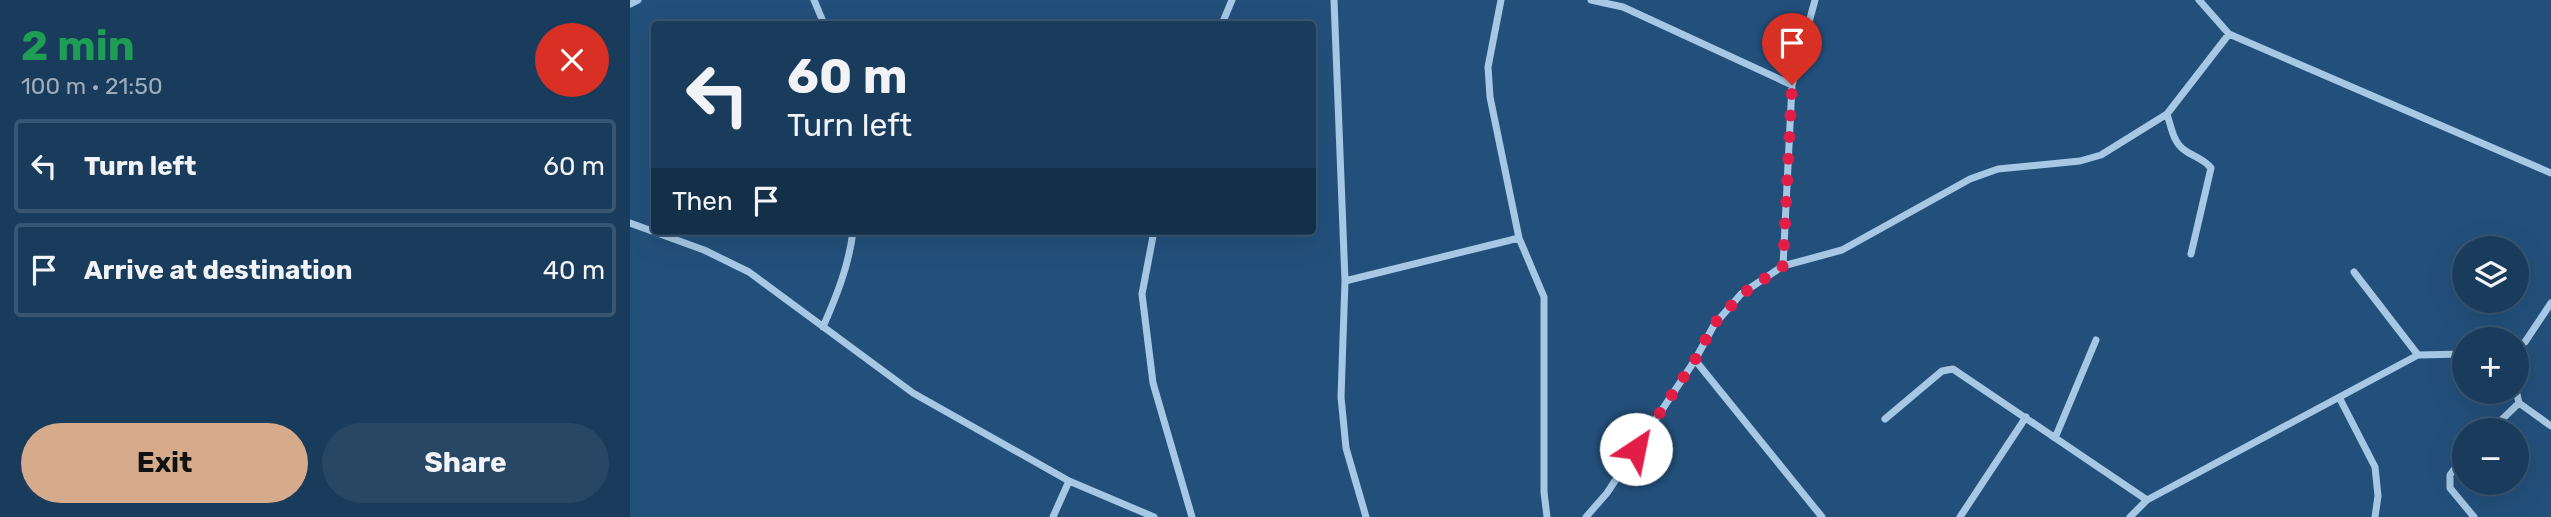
<!DOCTYPE html>
<html lang="en">
<head>
<meta charset="utf-8">
<style>
  body { margin:0; font-family:Rubik,sans-serif; background:#274765; color:#f1f3f6; height:100vh; display:flex; flex-direction:column; font-size:26px; white-space:nowrap }
  * { box-sizing:border-box; margin:0 }
  p { font-size:23px; color:#9fadbb }
  .icon { flex:none; width:38px; height:38px; fill:none; stroke:currentColor; stroke-width:2; stroke-linecap:round; stroke-linejoin:round }
  .map { position:relative; flex:1; overflow:hidden }
  .side { display:flex; flex-direction:column; background:#1a3c5c; width:630px }
  .side>* { flex:none }
  .hud { position:absolute; left:21px; top:21px; width:665px; height:214px; border-radius:7px; box-shadow:0 7px 28px #0002,0 0 0 2px #385672; background:#1a3c5c; color:#f1f3f6; overflow:hidden }
  .buttons { position:absolute; left:1822px; top:236px; display:grid; gap:14px }
  .buttons a { display:grid; place-items:center; width:77px; height:77px; border-radius:50%; background:#1a3c5c; box-shadow:0 7px 28px #0002,0 0 0 2px #385672; font-size:35px }
  .pin { position:absolute; display:grid; place-items:center; width:60px; height:60px; color:#fff; margin:-72px -30px; border-radius:50% 50% 50% 0; rotate:-45deg; box-shadow:0 0 7px #0007 }
  .pin .icon { rotate:45deg }
  .me { position:absolute; width:77px; margin:-38px; rotate:34deg; stroke-linejoin:round; filter:drop-shadow(0 0 5px #0008) }
  .turn { display:flex; align-items:center; gap:24px; height:147px; padding:0 21px; font-size:32px }
  .turn .icon { width:91px; height:91px; stroke-width:2.5 }
  .turn b { display:block; font-size:49px; line-height:60px }
  .then { display:flex; align-items:center; height:66px; padding:0 21px; background:#0003; gap:14px; font-size:26px }
  .round { display:grid; place-items:center; flex:none; width:74px; height:74px; border-radius:37px; background:#274765 }
  .headline { display:flex; align-items:center; justify-content:space-between; height:119px; padding:0 21px }
  h1 { font-size:42px; font-weight:700; line-height:52px; color:#1e9e55 }
  .action { display:flex; gap:14px; margin-top:auto; padding:14px 21px }
  .action a { flex:1; height:80px; border-radius:42px; background:#d6ab8b; color:#111; font-size:28px; font-weight:700; line-height:80px; text-align:center }
  .action a+a { background:#274765; color:#f1f3f6 }
  ul { padding:0; list-style:none }
  li { display:flex; align-items:center; gap:21px; height:94px; margin:0 14px 10px; padding:0 7px; border:4px solid #385672; border-radius:7px }
  li div { flex:1 }
  li b { display:block; font-size:26px }
  li em { font-style:normal }
  main { display:flex; flex:1; min-height:0 }
  .map>svg:first-child { display:block }
  .lines { fill:none; stroke-linecap:round; stroke-linejoin:round }
  .street { stroke:#a6c8e5; stroke-width:7 }
  .route { stroke:#e11d48; stroke-width:12; stroke-dasharray:0 21.6 }
</style>
</head>
<body>
<main>
<section class="side">
<div class="headline"><div><h1>2 min</h1><p>100 m · 21:50</p></div><a class="round" style="background:#d93025;color:#fff"><svg class="icon" aria-label="close" viewBox="0 0 24 24"><path d="M6 6l12 12M18 6L6 18"/></svg></a></div>
<ul>
<li><svg class="icon" aria-label="left" viewBox="0 0 24 24"><path d="M17 20v-9H6M10 6l-5 5 5 5"/></svg><div><b>Turn left</b></div><em>60 m</em></li>
<li><svg class="icon" aria-label="arrive" viewBox="0 0 24 24"><path d="M6 21V4h12l-3 4 3 4H6"/></svg><div><b>Arrive at destination</b></div><em>40 m</em></li>
</ul>
<div class="action"><a>Exit</a><a>Share</a></div>
</section>
<div class="map">
<svg width="1921" height="517" viewBox="0 0 1921 517">
  <rect width="100%" height="100%" fill="#23507b"/>
  <g class="lines">
    <!-- street -->
    <path class="street" d="M184,0L194,24
      M704,0L715,281L711,397L716,448L736,517
      M871,0L858,67L860,97L889,238L914,297V492L917,517
      M961,0L993,7L1162,85
      M1569,0L1599,34
      M0,4L8,0
      M592,24L602,0
      M1537,114C1541,126 1543,141 1553,149C1563,157 1573,158 1581,168L1561,254
      M0,223L74,250L119,272L283,393L439,481L524,517
      M524,231L512,294L523,383L562,517
      M1153,266L1162,85L1185,0
      M1724,272L1788,355
      M715,281L889,238
      M193,327C207,295 219,265 223,231
      M1886,347L1895,342L1921,303
      M1065,360L1192,517
      M1886,390L1889,403L1921,426
      M1710,399L1745,467L1748,496L1745,517
      M1255,419L1312,371L1323,369L1517,500
      M1861,430L1889,403
      M1425,438L1466,340
      M1834,456L1820,475V488L1844,517
      M423,517L439,481
      M956,517L977,493L1065,360L1084,325L1111,294L1153,266L1212,250L1340,179L1368,169L1450,161L1471,155L1537,114L1599,34L1921,173
      M1330,517L1396,417
      M1500,517L1517,500L1788,355L1834,354"/>
  </g>
  <g class="lines">
    <!-- route -->
    <path class="route" d="M1006,449L1065,360L1084,324L1111,295L1153,266L1162,85"/>
  </g>
</svg>
<div class="buttons">
<a><svg class="icon" aria-label="layers" viewBox="0 0 24 24"><path d="M12 4l9 5-9 5-9-5zM3 14l9 5 9-5"/></svg></a>
<a>+</a>
<a>−</a>
</div>
<div class="pin" style="left:1162px;top:85px;background:#d93025"><svg class="icon" aria-label="arrive" viewBox="0 0 24 24"><path d="M6 21V4h12l-3 4 3 4H6"/></svg></div>
<svg class="me" style="left:1006px;top:449px" viewBox="-20 -20 40 40"><circle r="19" fill="#fff"/><path d="M0-13L10 11 0 6-10 11z" fill="#e11d48"/></svg>
<div class="hud">
<div class="turn"><svg class="icon" aria-label="left" viewBox="0 0 24 24"><path d="M17 20v-9H6M10 6l-5 5 5 5"/></svg><div><b>60 m</b>Turn left</div></div>
<div class="then">Then<svg class="icon" aria-label="arrive" viewBox="0 0 24 24"><path d="M6 21V4h12l-3 4 3 4H6"/></svg></div>
</div>
</div>
</main>
</body>
</html>
